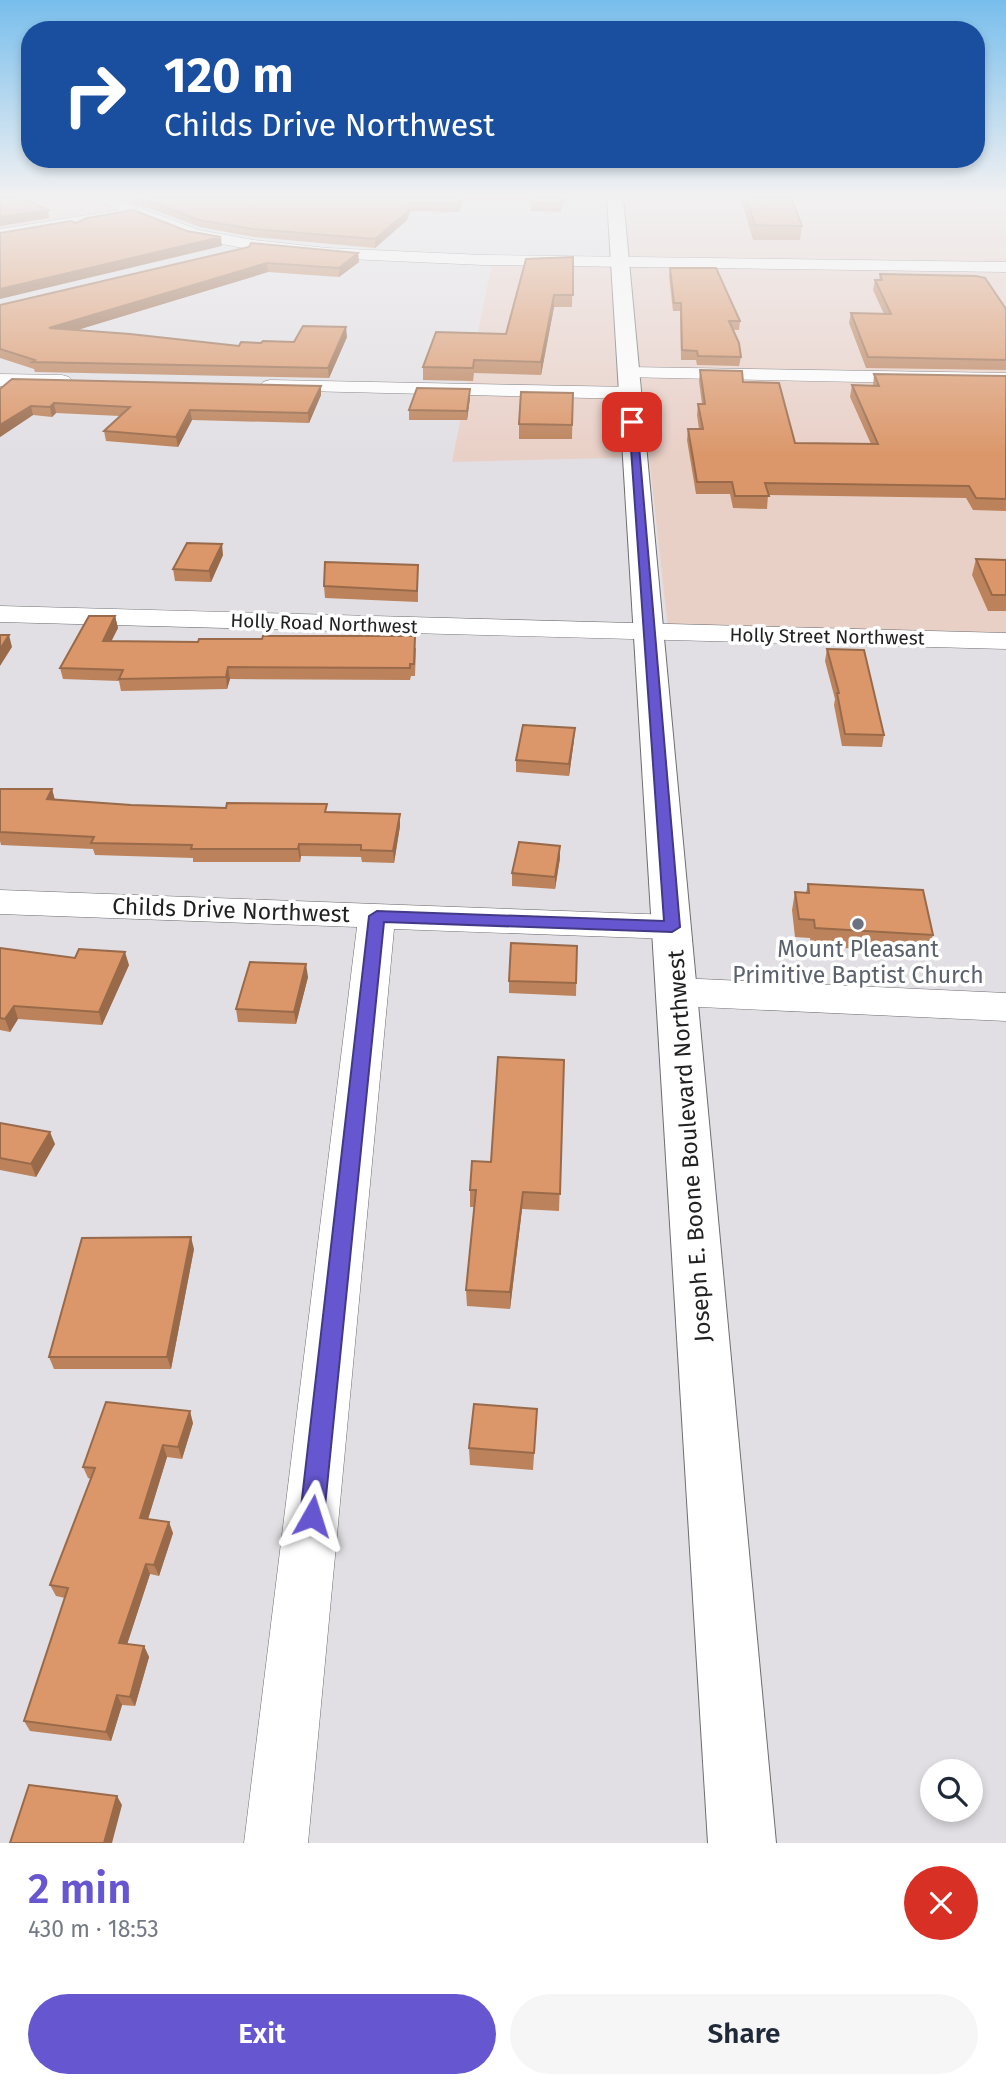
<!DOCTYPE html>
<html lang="en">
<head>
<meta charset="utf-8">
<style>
  body { margin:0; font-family:"Fira Sans",sans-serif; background:#f6f6f7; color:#1f2937; height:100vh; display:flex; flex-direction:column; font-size:26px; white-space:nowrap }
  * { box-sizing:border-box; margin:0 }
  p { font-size:23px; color:#747a83 }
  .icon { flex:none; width:38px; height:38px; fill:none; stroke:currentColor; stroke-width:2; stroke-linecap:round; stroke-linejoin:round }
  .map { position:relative; height:1843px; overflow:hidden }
  .panel { display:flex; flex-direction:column; background:#fff; flex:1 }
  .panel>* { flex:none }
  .banner { position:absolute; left:21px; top:21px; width:964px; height:147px; border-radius:28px; box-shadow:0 4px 10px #0003; background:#1a4fa0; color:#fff; overflow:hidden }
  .fabs { position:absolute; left:920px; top:1759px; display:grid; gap:14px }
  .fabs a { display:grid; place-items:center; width:63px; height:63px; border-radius:50%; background:#fff; box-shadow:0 4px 10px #0003; font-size:35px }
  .pin { position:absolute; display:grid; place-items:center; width:60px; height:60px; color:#fff; margin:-30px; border-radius:14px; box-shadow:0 4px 10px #0006 }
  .me { position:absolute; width:77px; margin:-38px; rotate:6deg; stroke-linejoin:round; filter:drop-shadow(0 0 5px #0008) }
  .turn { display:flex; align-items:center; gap:24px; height:147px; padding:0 28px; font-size:32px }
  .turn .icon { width:91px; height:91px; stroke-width:2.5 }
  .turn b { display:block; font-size:49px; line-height:60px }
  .round { display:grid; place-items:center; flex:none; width:74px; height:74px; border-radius:37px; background:#f6f6f7 }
  .overview { display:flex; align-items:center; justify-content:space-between; height:119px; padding:0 28px }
  h1 { font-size:42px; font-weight:600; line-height:52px; color:#6657d0 }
  .cta { display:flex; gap:14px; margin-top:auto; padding:14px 28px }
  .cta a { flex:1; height:80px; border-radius:42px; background:#6657d0; color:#fff; font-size:28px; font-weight:600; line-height:80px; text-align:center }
  .cta a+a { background:#f6f6f7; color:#1f2937 }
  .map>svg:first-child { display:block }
  .commercial { fill:#e9d0c7 }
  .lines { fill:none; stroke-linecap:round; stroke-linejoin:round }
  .minor-casing { stroke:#6e6d70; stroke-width:1 }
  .major-casing { stroke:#6e6d70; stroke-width:2 }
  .minor { fill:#fff; fill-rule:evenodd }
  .major { fill:#fff; fill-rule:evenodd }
  .wall { fill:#bc825b }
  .shaded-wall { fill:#996a4a }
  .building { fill:#db976a; stroke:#996a4a; stroke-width:2 }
  .route { fill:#6657d0; stroke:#423987; stroke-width:2 }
  .worship-dot { fill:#6b7280; stroke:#fff; stroke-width:2.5 }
  .labels { text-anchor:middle; stroke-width:7; stroke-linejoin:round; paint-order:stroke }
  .far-street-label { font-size:19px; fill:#222122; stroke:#fff }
  .street-label { font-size:23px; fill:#222122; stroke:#fff }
  .worship-label { font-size:23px; fill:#5b616d; stroke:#fff }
</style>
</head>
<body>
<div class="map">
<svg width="1006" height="1843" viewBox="0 0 1006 1843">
  <rect width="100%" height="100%" fill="#e1dfe3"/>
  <!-- commercial -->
  <path class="commercial" d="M0,197H86L125,213L0,237Z
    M623,197H968L1006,211V643L669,637L649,457L452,462L492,263L626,260Z"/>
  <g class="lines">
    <!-- minor casing -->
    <g class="minor-casing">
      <path id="minor" d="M91,197H112L199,230L254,240L327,248L483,255L1006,262V272L483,265L327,258L254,250L195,239L135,216L0,239V229L119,210Z
        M628,367L1006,373V385L621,377L618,373L621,369Z
        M0,374L62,375L69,377L72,381L69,385L62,387L0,386Z
        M270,380L630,387L637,389L640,393L637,397L630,399L263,390L260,386L263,382Z
        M0,606L1006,633V649L0,622Z
        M0,890L672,915L685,918L690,927L685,936L672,939L394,929L308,1843H244L357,927L0,914Z
        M678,978L1006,993V1021L678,1006L664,1002L659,992L664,982Z"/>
    </g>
    <!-- major casing -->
    <g class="major-casing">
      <path id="major" d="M607,197H623L776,1843H708Z"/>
    </g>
    <!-- minor -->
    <use href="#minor" class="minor"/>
    <!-- major -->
    <use href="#major" class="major"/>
  </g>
  <!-- wall -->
  <path class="wall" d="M134,197H573V200L562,203L561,212L531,211V201L463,200L459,212L410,211L407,220L375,248L254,237L200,227L135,203Z
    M700,197H791L802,226L800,240H753L743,206L744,198Z
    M249,247L358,253L359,262L339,277L268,272L77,330L239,346L261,343L294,342L347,337L329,378L35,372L34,369L0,358V305Z
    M573,257L572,307H554L541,375L474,373L473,381L423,380V367L506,334Z
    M670,268L740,321L739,330H733L741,357L739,366L697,365L696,360H681L680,311H673L669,276Z
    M880,274L1006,309V370L866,368L849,323L851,313L884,314L873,290L875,280H879Z
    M700,370L743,382L795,443L871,444L850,397L852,385L873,386L874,374L1006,376V511L973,510L966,498L768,495L767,509L733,508L730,494H696L687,440L688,429H699L697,415L698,404H702L699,381Z
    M0,389L321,395L309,423L192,420L178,447L106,441L104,431L120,416L56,413L52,417L33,415L0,437Z
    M573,393L572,439H519V424Z
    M470,398L467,420H409V410Z
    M223,555L211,582L175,581L173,569Z
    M976,559L1006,560V611H988L972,575Z
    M418,565V602L325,598L324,586Z
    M115,616L118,628L111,641L416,648L415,676H411L410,680L230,679L227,689L121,691L119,681L63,679L60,668Z
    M827,649L884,735L882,747L842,746L834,705L835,699L825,661Z
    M574,740L569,776L516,772V760Z
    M0,789H52L55,800L131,805L400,814V826L394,863L362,862L361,857L301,856L300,862H193V858L95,855L93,849L1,845L0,841Z
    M560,846V858L555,889L512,886V873Z
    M808,884L933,935L927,953L811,946L810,938L795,937L792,910L795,892L806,893Z
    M577,946L576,996L509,993V981Z
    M0,948L129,965L102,1025L18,1019L10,1032L0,1030Z
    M308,977L296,1024L238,1022L236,1009Z
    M564,1060L559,1211L522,1209L510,1309L467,1306L466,1290L474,1207H470V1190Z
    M0,1123L55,1144L36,1177L0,1170Z
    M194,1249L171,1369H54L49,1357Z
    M193,1423L182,1459L167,1457L148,1519L173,1533L159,1576L150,1574L127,1644L144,1646L149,1657L135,1706L122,1705L111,1741L30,1731L24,1721L65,1598L56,1596L50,1585L91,1479L88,1478L83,1467Z
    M536,1426L533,1470L470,1465L469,1448Z"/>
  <!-- shaded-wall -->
  <path class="shaded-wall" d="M462,197H463V200L459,212V204Z
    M562,197H573V200L562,203L561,212Z
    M410,203V211L407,220L375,248V239Z
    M48,210L49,218L0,226V217Z
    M221,237L222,246L0,299V289Z
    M358,253L359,262L339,277V268Z
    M267,263L268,272L51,338L49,328Z
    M554,295V307L541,375V362Z
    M346,327L347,337L329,378L328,368Z
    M321,386V395L309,423L308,413Z
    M470,389V398L467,420V411Z
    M54,403L56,413L52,417L50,407Z
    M31,406L33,415L0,437V425Z
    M190,410L192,420L178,447L176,437Z
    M222,544L223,555L211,582L209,571Z
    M115,616L118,628L106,652L103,641Z
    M9,635L12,647L0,666V649Z
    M228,667L230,679L227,689L226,677Z
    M575,728L574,740L569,776V764Z
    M52,789L55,801L47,799Z
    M400,814V826L394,863L393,851Z
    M299,844L301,856L300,862L298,849Z
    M560,846V858L555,889V877Z
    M125,952L129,965L102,1025L99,1012Z
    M306,964L308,977L296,1024L294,1012Z
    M14,1006L18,1019L10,1032L5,1019Z
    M50,1132L55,1144L36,1177L31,1164Z
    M523,1192L522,1209L510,1309V1292Z
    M191,1237L194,1249L171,1369L167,1357Z
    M190,1411L193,1423L182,1459L178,1447Z
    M163,1445L167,1457L145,1529L140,1518Z
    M169,1522L173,1533L159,1576L154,1565Z
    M146,1564L150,1574L124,1654L119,1643Z
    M144,1646L149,1657L135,1706L130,1697Z
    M117,1695L122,1705L111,1741L106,1732Z
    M117,1796L122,1805L112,1843H104Z"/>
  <!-- building -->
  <path class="building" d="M0,197H20L48,210L0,217Z
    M139,197H462L459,204L410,203L407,212L375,239L253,229L199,220Z
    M532,197H562L561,204L531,203Z
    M746,197H791L802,226L755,225Z
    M133,210L187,231L221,237L0,289V233L71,221L76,223L87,218Z
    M251,243L358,253L339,268L267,263L49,328L130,334L239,346L241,342L261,343L263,341L294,342L303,326L346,327L328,368L32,362L35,360L0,349V305L249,247Z
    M573,257V295H554L541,362L474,360L473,368L423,367L436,332L506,334L526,259Z
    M670,268H716L740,321H729L739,343L741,357L698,356L697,351L682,350L681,303H674Z
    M880,274L976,276L985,278L1006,309V360L868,357L851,313L891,314L875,280H882Z
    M700,370L742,371L743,382L779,383L795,443L878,444L852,385L879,386L874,374L1006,376V499L976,498L969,486L765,483L769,496H735L732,482H697L688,429H703L698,404H705Z
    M12,379L321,386L308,413L190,410L176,437L104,431L130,407L54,403L50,407L31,406L0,425V389Z
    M417,388L470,389L467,411L409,410Z
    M521,392L573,393L572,425L519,424Z
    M187,543L222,544L209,571L173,569Z
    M976,559L1006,560V595H992Z
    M325,562L418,565L417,591L324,586Z
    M89,616H115L103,641L198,642L199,639H262L263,636H415L414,664H410V668L228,667L226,677L119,679L123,670L60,668Z
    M0,635H9L0,649Z
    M827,649L864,650L884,735L845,734L837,693H839Z
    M523,725L575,728L569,764L516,760Z
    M0,789H52L47,799L131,805L226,808L227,803L327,804L325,812L400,814L393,851L361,850V845L299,844L298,849H191L192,845L91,843L94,837L0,832Z
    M519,842L560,846L555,877L512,873Z
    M808,884L923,890L933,935L815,928L814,920L799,919L795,892L809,893Z
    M511,943L577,946L576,983L509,981Z
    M0,948L75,958L79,949L125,952L99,1012L14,1006L5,1019L0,1018Z
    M250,962L306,964L294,1012L236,1009Z
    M498,1057L564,1060L560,1194L523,1192L510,1292L466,1290L476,1190H470L472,1161L491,1162Z
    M0,1123L50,1132L31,1164L0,1158Z
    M191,1237L167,1357H49L82,1238Z
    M106,1402L190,1411L178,1447L163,1445L140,1518L169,1522L154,1565L146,1564L119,1643L144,1646L130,1697L117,1695L106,1732L24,1721L68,1588L50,1585L95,1468L83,1467Z
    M474,1404L537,1409L534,1453L469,1448Z
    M29,1785L117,1796L104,1843H10Z"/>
  <!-- sky -->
  <linearGradient id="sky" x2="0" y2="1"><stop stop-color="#78beec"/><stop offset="0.43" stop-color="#f2f1f2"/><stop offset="1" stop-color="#f2f1f2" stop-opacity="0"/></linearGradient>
  <rect width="1006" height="455" fill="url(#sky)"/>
  <!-- route -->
  <path class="route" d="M629,420L637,422L680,927L672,932L384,922L324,1516L320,1524L312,1528L303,1524L300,1516L369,916L377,911L664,921Z"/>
  <!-- markers -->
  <circle class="worship-dot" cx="858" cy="924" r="7"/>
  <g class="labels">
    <!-- far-street labels -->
    <g class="far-street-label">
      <text transform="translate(324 623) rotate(2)" y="7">Holly Road Northwest</text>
      <text transform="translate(827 636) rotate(1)" y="7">Holly Street Northwest</text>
    </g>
    <!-- street labels -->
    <g class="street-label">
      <text transform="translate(231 910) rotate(2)" y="8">Childs Drive Northwest</text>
      <text transform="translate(689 1146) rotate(-94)" y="8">Joseph E. Boone Boulevard Northwest</text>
    </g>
    <!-- worship labels -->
    <g class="worship-label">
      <text x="858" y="957">Mount Pleasant<tspan x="858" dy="26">Primitive Baptist Church</tspan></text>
    </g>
  </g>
</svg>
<div class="fabs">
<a><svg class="icon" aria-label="search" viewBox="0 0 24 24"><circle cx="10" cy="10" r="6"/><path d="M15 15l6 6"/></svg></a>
</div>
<div class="pin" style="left:632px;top:422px;background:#d93025"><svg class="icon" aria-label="arrive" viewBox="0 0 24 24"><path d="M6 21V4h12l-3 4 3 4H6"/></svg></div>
<svg class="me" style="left:312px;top:1516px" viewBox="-20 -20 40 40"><path d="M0-17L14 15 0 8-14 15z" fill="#6657d0" stroke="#fff" stroke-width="4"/></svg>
<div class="banner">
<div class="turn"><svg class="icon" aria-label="right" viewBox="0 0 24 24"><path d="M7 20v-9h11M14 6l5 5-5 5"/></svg><div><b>120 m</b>Childs Drive Northwest</div></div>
</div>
</div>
<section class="panel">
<div class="overview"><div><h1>2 min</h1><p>430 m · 18:53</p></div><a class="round" style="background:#d93025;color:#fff"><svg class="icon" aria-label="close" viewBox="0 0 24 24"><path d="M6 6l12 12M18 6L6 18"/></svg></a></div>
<div class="cta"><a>Exit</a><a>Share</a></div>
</section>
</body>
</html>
